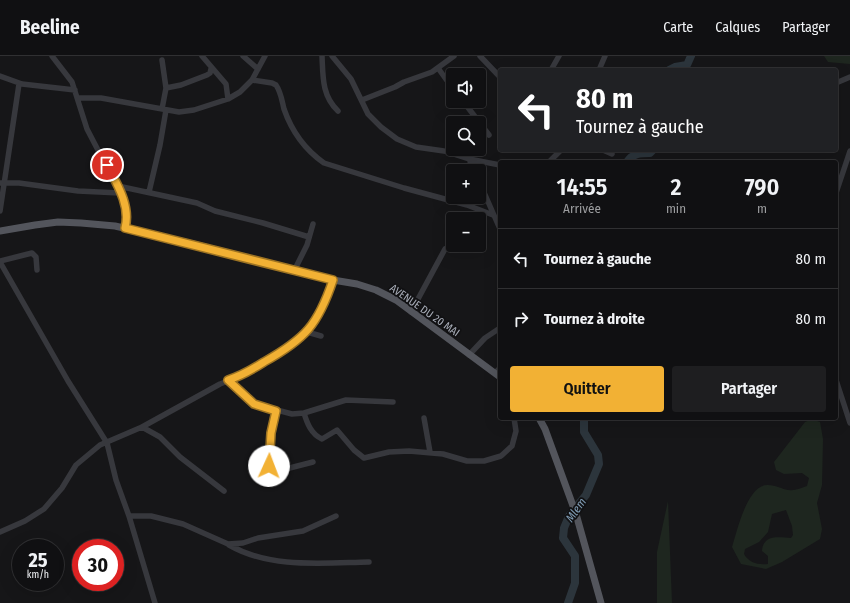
<!DOCTYPE html>
<html lang="fr">
<head>
<meta charset="utf-8">
<style>
  body { margin:0; font-family:"Fira Sans Condensed",sans-serif; background:#1e1e20; color:#f1f3f6; height:100vh; display:flex; flex-direction:column; font-size:15px; white-space:nowrap }
  * { box-sizing:border-box; margin:0 }
  p { font-size:13px; color:#9c9d9f }
  .icon { flex:none; width:22px; height:22px; fill:none; stroke:currentColor; stroke-width:2; stroke-linecap:round; stroke-linejoin:round }
  .map { position:relative; flex:1; overflow:hidden }
  .sheet { position:absolute; left:498px; top:104px; width:340px; height:260px; display:flex; flex-direction:column; background:#101012; border-radius:4px; box-shadow:0 4px 16px #0002,0 0 0 1px #303032 }
  .sheet>* { flex:none }
  .guide { position:absolute; left:498px; top:12px; width:340px; height:84px; border-radius:4px; box-shadow:0 4px 16px #0002,0 0 0 1px #303032; background:#202124; color:#fff; overflow:hidden }
  .controls { position:absolute; left:446px; top:12px; display:grid; gap:8px }
  .controls a { display:grid; place-items:center; width:40px; height:40px; border-radius:4px; background:#101012; box-shadow:0 4px 16px #0002,0 0 0 1px #303032; font-size:20px }
  .speed { position:absolute; left:12px; top:483px; display:flex; gap:8px; font-size:20px; font-weight:700; text-align:center }
  .speed>* { display:grid; place-content:center; width:52px; height:52px; border-radius:50%; background:#101012; box-shadow:0 4px 16px #0002,0 0 0 1px #303032; line-height:1 }
  .speed small { font-size:10px; font-weight:400 }
  .speed .limit { border:6px solid #d22; background:#fff; color:#111 }
  .pin { position:absolute; display:grid; place-items:center; width:34px; height:34px; color:#fff; margin:-17px; border:2px solid #fff; border-radius:50%; box-shadow:0 1px 4px #0007 }
  .me { position:absolute; width:44px; margin:-22px; rotate:2deg; stroke-linejoin:round; filter:drop-shadow(0 0 3px #0008) }
  .turn { display:flex; align-items:center; gap:14px; height:84px; padding:0 12px; font-size:18px }
  .turn .icon { width:52px; height:52px; stroke-width:2.5 }
  .turn b { display:block; font-size:28px; line-height:34px }
  .eta { display:flex; justify-content:space-evenly; align-items:center; height:68px; text-align:center }
  .eta b { font-size:24px; font-weight:600; line-height:28px }
  .primary-button { display:flex; gap:8px; margin-top:auto; padding:8px 12px }
  .primary-button a { flex:1; height:46px; border-radius:4px; background:#f2b134; color:#111; font-size:16px; font-weight:600; line-height:46px; text-align:center }
  .primary-button a+a { background:#1e1e20; color:#f1f3f6 }
  ul { padding:0; list-style:none }
  li { display:flex; align-items:center; gap:12px; height:60px; padding:0 12px; border-top:1px solid #303032 }
  li div { flex:1 }
  li b { display:block; font-size:15px }
  li em { font-style:normal }
  header { display:flex; align-items:center; gap:24px; box-sizing:border-box; height:56px; padding:0 20px; background:#101012; border-bottom:1px solid #303032 }
  header strong { font-size:19px }
  nav { display:flex; gap:22px; margin-inline-start:auto; font-size:14px }
  .map>svg:first-child { display:block }
  .green { fill:#1e261f; fill-rule:evenodd }
  .lines { fill:none; stroke-linecap:round; stroke-linejoin:round }
  .river { stroke:#2c353c; stroke-width:8 }
  .minor { stroke:#37383d; stroke-width:5.5 }
  .major { stroke:#53555c; stroke-width:7 }
  .route-casing { stroke:#9d7322; stroke-width:10 }
  .route { stroke:#f2b134; stroke-width:7 }
  .labels { text-anchor:middle; stroke-width:3.5; stroke-linejoin:round; paint-order:stroke }
  .street-label { font-size:11px; fill:#a8adb8; stroke:#111113 }
  .water-label { font-size:12px; font-style:italic; fill:#7f9bb3; stroke:#111113 }
</style>
</head>
<body>
<header>
<strong>Beeline</strong>
<nav><a>Carte</a><a>Calques</a><a>Partager</a></nav>
</header>
<div class="map">
<svg width="850" height="547" viewBox="0 0 850 547">
  <rect width="100%" height="100%" fill="#161618"/>
  <!-- green -->
  <path class="green" d="M824,0H850V8L828,6Z
    M812,363L820,366L823,383L822,429L817,447L822,473L820,483L782,506L766,513L741,508L732,491C737,476 747,428 768,429C787,431 784,439 807,430L809,422L802,417L784,418L776,414L774,406L805,366ZM786,454L792,470L793,479L791,482C779,481 763,478 762,495L768,500V508C758,509 749,507 744,498L745,493L759,486L768,476L772,458Z
    M668,445L672,547H657V496Z"/>
  <g class="lines">
    <!-- river -->
    <path class="river" d="M669,14L675,11L687,9L691,0
      M627,106C633,97 640,97 650,97L653,94
      M568,547L575,527V500L563,482L564,472L569,460L586,439L599,408L598,399L584,376V362"/>
    <!-- minor -->
    <path class="minor" d="M52,0L72,26L87,73L124,144L127,155L125,172
      M202,0L226,28L228,43
      M243,0L258,13
      M322,0C323,21 322,40 338,55
      M332,0L351,23L368,58L381,71L397,83L416,91L444,95L469,103L500,109
      M480,0L500,21
      M438,12L453,33
      M551,14L559,0
      M599,14L605,0
      M0,20L22,28L75,34
      M252,24L272,27L276,29C281,36 282,45 284,53C292,76 304,93 324,107L404,132L467,149L493,159
      M836,27L850,21
      M166,32L181,29L207,19L210,17L211,13
      M78,42H101L179,56L194,54L228,43L240,36L252,24L265,0
      M362,44L395,31L404,26L432,16L454,0
      M463,45L489,79
      M162,53L166,32L162,4
      M603,94L612,98
      M469,103L474,115
      M549,106L561,94
      M479,125L500,173
      M0,127H19L78,135L120,137
      M118,130L197,147L215,155L263,167L309,181
      M149,136L160,89L166,54
      M836,137L850,95
      M0,155L19,28
      M0,205L32,197L36,201L37,214
      M0,206L68,325L107,387L116,424L129,460L155,547
      M295,213L307,189L313,168
      M411,256L445,193
      M307,276L321,280
      M469,299L485,282L500,272
      M495,317L500,312
      M228,324L254,348L292,358L304,357L346,344L393,346
      M836,324L850,367
      M276,355C274,368 261,409 274,416L313,406
      M304,357C307,367 311,378 322,383L337,374L354,394L364,402L389,396L409,395L443,398L467,405H484L501,400L512,390L516,375L514,362
      M424,362L430,396
      M142,371L160,381L180,401L224,435
      M129,460H151L183,468L228,488L243,487L258,482L303,475L336,460
      M0,476L25,465L44,453L62,432L76,409L100,389L142,371L220,328L238,321L293,288L315,265L326,246L333,224
      M229,489C271,513 322,507 369,506"/>
    <!-- major -->
    <path class="major" d="M0,175L35,169L58,166L81,167L115,170L193,188L333,224L357,228L376,234L396,244L500,321
      M539,362L545,373L576,458L601,547"/>
  </g>
  <g class="lines">
    <!-- route casing -->
    <g class="route-casing">
      <path id="route" d="M107,109C117,128 131,150 125,172L333,224C318,269 305,283 264,306C253,313 241,320 228,324L254,348L276,355L271,377L269,410"/>
    </g>
    <!-- route -->
    <use href="#route" class="route"/>
  </g>
  <g class="labels">
    <!-- street labels -->
    <g class="street-label">
      <text transform="translate(425 254) rotate(35)" y="4">AVENUE DU 20 MAI</text>
    </g>
    <!-- water labels -->
    <g class="water-label">
      <text transform="translate(576 454) rotate(-55)" y="4">Mlem</text>
    </g>
  </g>
</svg>
<div class="controls">
<a><svg class="icon" aria-label="sound" viewBox="0 0 24 24"><path d="M4 9h4l5-4v14l-5-4H4zM17 9q2 3 0 6"/></svg></a>
<a><svg class="icon" aria-label="search" viewBox="0 0 24 24"><circle cx="10" cy="10" r="6"/><path d="M15 15l6 6"/></svg></a>
<a>+</a>
<a>−</a>
</div>
<div class="speed"><div>25<small>km/h</small></div><div class="limit">30</div></div>
<div class="pin" style="left:107px;top:109px;background:#d93025"><svg class="icon" aria-label="arrive" viewBox="0 0 24 24"><path d="M6 21V4h12l-3 4 3 4H6"/></svg></div>
<svg class="me" style="left:269px;top:410px" viewBox="-20 -20 40 40"><circle r="19" fill="#fff"/><path d="M0-13L10 11 0 6-10 11z" fill="#f2b134"/></svg>
<div class="guide">
<div class="turn"><svg class="icon" aria-label="left" viewBox="0 0 24 24"><path d="M17 20v-9H6M10 6l-5 5 5 5"/></svg><div><b>80 m</b>Tournez à gauche</div></div>
</div>
<section class="sheet">
<div class="eta">
<div><b>14:55</b><p>Arrivée</p></div>
<div><b>2</b><p>min</p></div>
<div><b>790</b><p>m</p></div>
</div>
<ul>
<li><svg class="icon" aria-label="left" viewBox="0 0 24 24"><path d="M17 20v-9H6M10 6l-5 5 5 5"/></svg><div><b>Tournez à gauche</b></div><em>80 m</em></li>
<li><svg class="icon" aria-label="right" viewBox="0 0 24 24"><path d="M7 20v-9h11M14 6l5 5-5 5"/></svg><div><b>Tournez à droite</b></div><em>80 m</em></li>
</ul>
<div class="primary-button"><a>Quitter</a><a>Partager</a></div>
</section>
</div>
</body>
</html>
